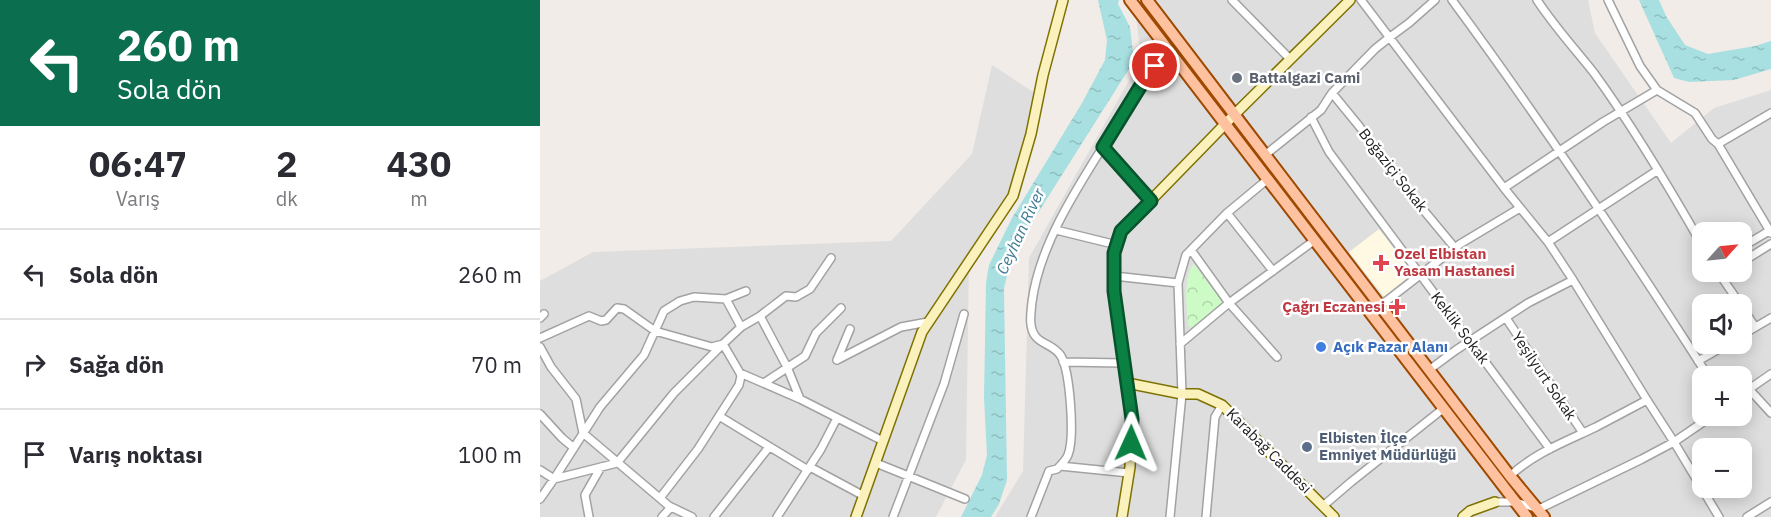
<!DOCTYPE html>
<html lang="tr">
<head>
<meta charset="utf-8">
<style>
  body { margin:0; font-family:"IBM Plex Sans",sans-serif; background:#f2f2f3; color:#2b2b33; height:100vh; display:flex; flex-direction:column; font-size:22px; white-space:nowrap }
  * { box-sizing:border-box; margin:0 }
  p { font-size:20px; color:#7c7c81 }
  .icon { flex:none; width:33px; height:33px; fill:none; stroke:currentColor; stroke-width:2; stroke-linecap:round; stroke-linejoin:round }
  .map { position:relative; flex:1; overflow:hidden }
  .panel { display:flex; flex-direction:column; background:#fff; width:540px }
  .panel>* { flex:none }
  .guide { background:#0b6e4f; color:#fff; overflow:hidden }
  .needle { width:39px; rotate:63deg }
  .controls { position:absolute; left:1152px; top:222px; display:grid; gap:12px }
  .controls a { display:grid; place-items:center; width:60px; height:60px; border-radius:12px; background:#fff; box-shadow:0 3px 15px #0003; font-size:30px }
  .pin { position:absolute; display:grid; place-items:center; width:51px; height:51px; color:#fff; margin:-26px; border:3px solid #fff; border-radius:50%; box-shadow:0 2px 6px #0007 }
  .me { position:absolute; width:66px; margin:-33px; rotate:1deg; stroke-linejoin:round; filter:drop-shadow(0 0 4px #0008) }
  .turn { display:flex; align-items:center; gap:21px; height:126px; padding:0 18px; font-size:27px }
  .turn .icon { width:78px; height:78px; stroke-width:2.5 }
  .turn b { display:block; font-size:42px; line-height:51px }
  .eta { display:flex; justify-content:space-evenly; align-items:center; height:102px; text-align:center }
  .eta b { font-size:36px; font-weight:800; line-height:42px }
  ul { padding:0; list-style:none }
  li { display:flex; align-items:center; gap:18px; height:90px; padding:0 18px; border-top:2px solid #e1e1e2 }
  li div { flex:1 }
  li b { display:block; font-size:22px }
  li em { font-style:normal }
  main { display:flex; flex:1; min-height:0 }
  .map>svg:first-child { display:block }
  .residential { fill:#dfdede; fill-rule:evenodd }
  .education { fill:#fff9e3 }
  .park { fill:url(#park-crowns) }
  .water { fill:url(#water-ripples) }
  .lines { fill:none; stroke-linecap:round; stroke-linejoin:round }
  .street-casing { stroke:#a2a2a2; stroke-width:10 }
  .secondary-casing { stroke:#7e7202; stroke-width:12 }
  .primary-casing { stroke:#9e4900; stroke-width:14 }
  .street { stroke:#fff; stroke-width:7 }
  .secondary { stroke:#fbf1bc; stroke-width:9 }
  .primary { stroke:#fec2a0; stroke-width:10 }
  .route-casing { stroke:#07532c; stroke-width:15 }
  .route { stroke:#0b8043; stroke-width:10 }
  .worship-dot { fill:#6b7280; stroke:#fff; stroke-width:2 }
  .health-dot { fill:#e0444e; stroke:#fff; stroke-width:2 }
  .shop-dot { fill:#3f7fe0; stroke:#fff; stroke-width:2 }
  .service-dot { fill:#5c6f8a; stroke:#fff; stroke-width:2 }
  .labels { text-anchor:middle; stroke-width:5; stroke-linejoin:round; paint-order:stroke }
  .worship-label { font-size:15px; font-weight:bold; fill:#5b616d; stroke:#fff; text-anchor:start }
  .street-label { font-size:15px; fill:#212121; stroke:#fff }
  .health-label { font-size:15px; font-weight:bold; fill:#be3a42; stroke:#fff; text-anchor:start }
  .shop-label { font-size:15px; font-weight:bold; fill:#366cbe; stroke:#fff; text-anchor:start }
  .service-label { font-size:15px; font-weight:bold; fill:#4e5e75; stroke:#fff; text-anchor:start }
  .water-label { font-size:16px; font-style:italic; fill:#3f7b94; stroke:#fff }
</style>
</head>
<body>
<main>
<section class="panel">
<div class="guide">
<div class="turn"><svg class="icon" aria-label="left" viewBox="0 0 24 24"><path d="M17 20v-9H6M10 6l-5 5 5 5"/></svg><div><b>260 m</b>Sola dön</div></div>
</div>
<div class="eta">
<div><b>06:47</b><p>Varış</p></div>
<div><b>2</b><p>dk</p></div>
<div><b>430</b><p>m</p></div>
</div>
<ul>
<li><svg class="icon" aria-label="left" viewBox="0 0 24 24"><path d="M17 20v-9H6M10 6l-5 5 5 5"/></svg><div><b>Sola dön</b></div><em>260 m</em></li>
<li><svg class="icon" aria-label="right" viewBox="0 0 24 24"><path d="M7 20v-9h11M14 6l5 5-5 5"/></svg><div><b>Sağa dön</b></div><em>70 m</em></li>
<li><svg class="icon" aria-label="arrive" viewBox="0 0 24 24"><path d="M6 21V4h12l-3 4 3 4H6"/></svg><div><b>Varış noktası</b></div><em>100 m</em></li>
</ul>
</section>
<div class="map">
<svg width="1231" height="517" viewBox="0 0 1231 517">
  <defs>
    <pattern id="park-crowns" width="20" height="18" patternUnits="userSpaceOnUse" patternTransform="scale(1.5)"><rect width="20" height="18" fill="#ccfbc5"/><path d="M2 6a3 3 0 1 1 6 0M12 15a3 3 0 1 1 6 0" fill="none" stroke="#afd7a9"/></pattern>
    <pattern id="water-ripples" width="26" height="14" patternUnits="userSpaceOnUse" patternTransform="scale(1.5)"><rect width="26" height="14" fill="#a8dfe0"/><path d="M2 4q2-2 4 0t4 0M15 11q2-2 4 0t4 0" fill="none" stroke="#90bfc0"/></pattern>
  </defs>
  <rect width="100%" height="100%" fill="#f2ece8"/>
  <!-- residential -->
  <path class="residential" d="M594,0H1048L1055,33L1131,143L1174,108L1231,90V517H455L483,471L489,258L601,59ZM1162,232H1202V272H1162ZM1162,304H1202V344H1162ZM1162,376H1202V416H1162ZM1162,448H1202V488H1162Z
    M452,65L501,97L470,194L429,259L426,460L396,517H0V281L53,252L351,241L432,154Z"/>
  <!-- education -->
  <path class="education" d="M839,229L873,273L844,297L809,252Z"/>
  <!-- park -->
  <path class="park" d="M654,264L683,303L651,328L649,326C646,312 643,274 654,264Z"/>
  <!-- water -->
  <path class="water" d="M558,0H579L578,4L590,27L594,61L484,235L471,260L464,288L467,480L459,504L451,517H421L442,475L447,455L444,398L446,283L449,265L472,218L542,103L565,60L567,40Z
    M1099,0H1119L1126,16L1145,45L1168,54L1215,46L1231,41V69L1194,80L1149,82L1134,78Z"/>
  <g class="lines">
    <!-- street casing -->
    <g class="street-casing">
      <path id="street" d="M692,0L750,59
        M821,0L964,188L1008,242L1033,280L1107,400L1134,442L1179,517
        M912,0C1002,122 1086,248 1168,376
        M997,0C1014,26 1035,49 1054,73C1094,128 1129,187 1162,245
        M1068,0L1100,66L1117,90L1155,113L1172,139L1178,144L1231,233
        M792,93L819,126L866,189L915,248
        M771,117L789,152L1010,449
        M1178,144L1231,113
        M563,147L611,201
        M725,155L781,110L792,93L835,49L850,37L869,23L895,0
        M964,188L1063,122L1117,90
        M687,213L733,271
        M516,230L577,245
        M1008,242L1118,170
        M1202,247L1229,231
        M651,250L689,303L737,357
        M1202,262L1231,244
        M1178,272L1200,304
        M574,276L638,283
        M186,299L201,327
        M840,306L920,244L980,208
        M1202,307L1215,327
        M220,316L247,367L260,399
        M0,318L4,314
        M966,318L1043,433
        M1202,335L1231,318
        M0,338L49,316L61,321L66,320L77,308L84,309L115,331L172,347L183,344L201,327L220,316L246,296L256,297L270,289L291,258
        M640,344L689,303L775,240
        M0,347L11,367L36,399L43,433L129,506L152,517
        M297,360L361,327L388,322
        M297,360L310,329
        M1158,361L1188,344
        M523,362L584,363
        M889,370L916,350L988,303L1033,280
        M200,373L260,399L343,441
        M224,383L265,356L276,333L301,308
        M1209,389L1231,413
        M1202,394L1231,374
        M0,414L22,438L34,448
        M179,416L268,470
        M336,463L425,499
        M520,466L589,473
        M270,467L324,496
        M0,470L14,479L77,463L134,393L183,344L200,373L201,376L199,385L158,449L120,498
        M970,476C994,453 1027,441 1056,427C1073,418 1090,409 1107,400
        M0,499L14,479L60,407L104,355L124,311L140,301L154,297L186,299L206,291
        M955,502H975L999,509L1102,459L1134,442L1172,416
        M783,506L811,482L904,408
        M49,517L45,495L61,467
        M122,517L131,507
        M174,517L229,447
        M237,517L281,449L297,418
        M353,517L404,384L424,314
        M491,517L509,471L517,469C521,465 526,460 528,455C535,437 530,372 521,356C514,345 503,345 496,337C488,328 491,312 492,302C499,247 535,191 564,145C584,112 603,82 627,51
        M630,517L642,394L638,283L646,255L687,213L728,179
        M666,517L675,417L682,405
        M1207,517L1231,502"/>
    </g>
    <!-- secondary casing -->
    <g class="secondary-casing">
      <path id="secondary" d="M587,383L642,394H658L682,405L794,517
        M316,517L382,332L473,196L491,134L503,75L523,0
        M582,517L590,467L592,419L574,291V253L581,231L694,115L810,0
        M923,517L930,511L955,502"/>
    </g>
    <!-- primary casing -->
    <g class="primary-casing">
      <path id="primary" d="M590,0L987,517
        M607,0L970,476L1004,517"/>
    </g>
    <!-- street -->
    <use href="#street" class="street"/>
    <!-- secondary -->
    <use href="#secondary" class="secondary"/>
    <!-- primary -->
    <use href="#primary" class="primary"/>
  </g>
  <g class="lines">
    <!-- route casing -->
    <g class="route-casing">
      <path id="route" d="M591,443L592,419L574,291V253L581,231L611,201L563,147L603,82L615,66"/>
    </g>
    <!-- route -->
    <use href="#route" class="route"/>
  </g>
  <!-- markers -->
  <circle class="worship-dot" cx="697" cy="78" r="6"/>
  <g class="health-dot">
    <path d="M838 254h6v6h6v6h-6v6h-6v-6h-6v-6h6z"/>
    <path d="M854 298h6v6h6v6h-6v6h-6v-6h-6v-6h6z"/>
  </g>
  <circle class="shop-dot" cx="781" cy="347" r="6"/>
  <circle class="service-dot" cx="767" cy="447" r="6"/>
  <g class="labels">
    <!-- worship labels -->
    <g class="worship-label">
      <text x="709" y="83">Battalgazi Cami</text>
    </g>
    <!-- street labels -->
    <g class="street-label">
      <text transform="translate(853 170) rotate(52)" y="5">Boğaziçi Sokak</text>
      <text transform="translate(920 328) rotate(53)" y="5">Keklik Sokak</text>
      <text transform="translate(1004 376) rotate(56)" y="5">Yeşilyurt Sokak</text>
      <text transform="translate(729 451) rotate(45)" y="5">Karabağ Caddesi</text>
    </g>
    <!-- health labels -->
    <g class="health-label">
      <text x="854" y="259">Ozel Elbistan<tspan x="854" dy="17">Yasam Hastanesi</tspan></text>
      <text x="845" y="312" text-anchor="end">Çağrı Eczanesi</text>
    </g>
    <!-- shop labels -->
    <g class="shop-label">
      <text x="793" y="352">Açık Pazar Alanı</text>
    </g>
    <!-- service labels -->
    <g class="service-label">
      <text x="779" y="443">Elbisten İlçe<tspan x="779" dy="17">Emniyet Müdürlüğü</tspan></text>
    </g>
    <!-- water labels -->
    <g class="water-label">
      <text transform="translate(480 231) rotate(-65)" y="6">Ceyhan River</text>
    </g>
  </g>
</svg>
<div class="controls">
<a><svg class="needle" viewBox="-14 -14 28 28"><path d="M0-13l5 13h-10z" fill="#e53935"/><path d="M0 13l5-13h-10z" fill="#7c7c81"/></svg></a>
<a><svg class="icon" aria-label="sound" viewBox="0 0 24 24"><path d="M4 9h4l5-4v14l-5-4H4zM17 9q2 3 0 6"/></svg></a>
<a>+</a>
<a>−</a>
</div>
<div class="pin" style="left:615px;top:66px;background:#d93025"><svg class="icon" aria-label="arrive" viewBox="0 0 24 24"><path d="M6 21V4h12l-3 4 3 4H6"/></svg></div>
<svg class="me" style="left:591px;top:443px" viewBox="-20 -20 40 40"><path d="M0-17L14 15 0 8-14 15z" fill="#0b8043" stroke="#fff" stroke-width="4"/></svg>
</div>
</main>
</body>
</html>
